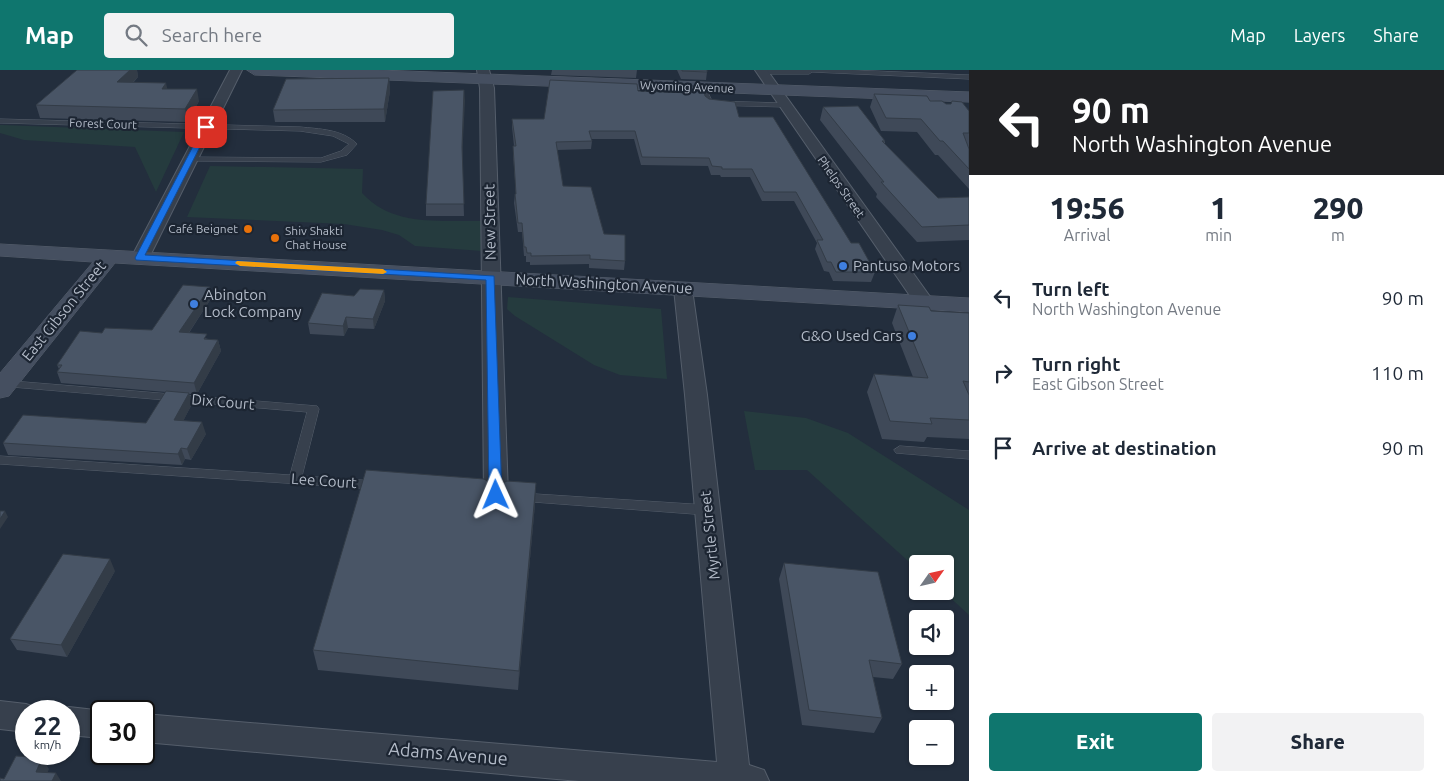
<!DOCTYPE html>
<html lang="en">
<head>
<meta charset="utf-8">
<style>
  body { margin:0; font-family:Ubuntu,sans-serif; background:#f2f2f3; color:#1f2937; height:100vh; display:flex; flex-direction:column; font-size:19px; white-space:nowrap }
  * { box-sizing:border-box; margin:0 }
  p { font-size:16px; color:#747a83 }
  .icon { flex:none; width:28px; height:28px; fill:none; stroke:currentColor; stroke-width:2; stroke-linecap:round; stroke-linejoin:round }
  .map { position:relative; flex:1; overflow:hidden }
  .drawer { display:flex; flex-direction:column; background:#fff; width:475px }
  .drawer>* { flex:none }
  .guide { background:#202124; color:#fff; overflow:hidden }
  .needle { width:32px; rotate:56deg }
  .controls { position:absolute; left:909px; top:485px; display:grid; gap:10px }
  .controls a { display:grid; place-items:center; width:45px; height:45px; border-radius:5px; background:#fff; box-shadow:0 1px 4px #0004; font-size:25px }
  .speed { position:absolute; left:15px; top:630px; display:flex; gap:10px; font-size:25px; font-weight:700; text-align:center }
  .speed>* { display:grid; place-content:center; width:65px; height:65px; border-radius:50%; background:#fff; box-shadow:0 1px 4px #0004; line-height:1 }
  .speed small { font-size:12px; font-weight:400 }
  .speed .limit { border:2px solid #111; border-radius:8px; background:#fff; color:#111 }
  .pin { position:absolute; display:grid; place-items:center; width:42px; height:42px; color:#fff; margin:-21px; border-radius:10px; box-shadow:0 2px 8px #0006 }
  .me { position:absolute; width:55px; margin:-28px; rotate:359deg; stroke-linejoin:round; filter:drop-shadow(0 0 4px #0008) }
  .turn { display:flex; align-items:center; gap:18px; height:105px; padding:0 20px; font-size:22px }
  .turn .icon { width:65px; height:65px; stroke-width:2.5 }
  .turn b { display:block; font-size:35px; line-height:42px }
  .eta { display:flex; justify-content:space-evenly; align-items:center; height:85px; text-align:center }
  .eta b { font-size:30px; font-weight:800; line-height:35px }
  .button { display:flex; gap:10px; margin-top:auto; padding:10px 20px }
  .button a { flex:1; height:58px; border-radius:5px; background:#0f766e; color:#fff; font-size:20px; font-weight:800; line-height:58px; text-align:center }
  .button a+a { background:#f2f2f3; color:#1f2937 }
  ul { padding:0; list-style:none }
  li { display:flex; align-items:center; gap:15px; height:75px; padding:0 20px }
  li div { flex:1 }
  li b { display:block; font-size:19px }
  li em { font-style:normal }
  header { display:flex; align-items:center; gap:30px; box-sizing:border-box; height:70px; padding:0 25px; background:#0f766e; color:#fff }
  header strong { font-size:24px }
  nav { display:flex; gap:28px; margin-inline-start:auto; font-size:18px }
  .search { width:350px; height:45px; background:#f2f2f3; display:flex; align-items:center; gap:12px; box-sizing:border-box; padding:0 18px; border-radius:5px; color:#747a83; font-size:19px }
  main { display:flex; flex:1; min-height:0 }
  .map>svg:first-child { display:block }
  .green { fill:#253b3e }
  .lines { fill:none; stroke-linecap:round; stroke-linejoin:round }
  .lane-casing { stroke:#555e6b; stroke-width:1 }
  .street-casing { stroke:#555e6b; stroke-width:2 }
  .secondary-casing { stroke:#555e6b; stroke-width:1 }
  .lane { fill:#37404d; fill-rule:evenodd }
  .street { fill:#37404d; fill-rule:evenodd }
  .secondary { fill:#454f60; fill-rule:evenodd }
  .wall { fill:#3f4958 }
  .shaded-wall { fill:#333c47 }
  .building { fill:#495566; stroke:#333c47 }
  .route { fill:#1a73e8; stroke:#114b97 }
  .slow { fill:#f59e0b }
  .food-dot { fill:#e8710a; stroke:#1c2532; stroke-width:2 }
  .shop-dot { fill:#3f7fe0; stroke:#1c2532; stroke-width:2 }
  .labels { text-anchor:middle; stroke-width:4.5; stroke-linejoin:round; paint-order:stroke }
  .far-street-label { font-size:12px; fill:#b3bbc8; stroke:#1c2532 }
  .far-poi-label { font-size:12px; fill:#b3bbc8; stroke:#1c2532; text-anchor:end }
  .street-label { font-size:15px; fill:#b3bbc8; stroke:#1c2532 }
  .poi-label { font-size:15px; fill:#b3bbc8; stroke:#1c2532; text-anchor:start }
  .near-street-label { font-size:18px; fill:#b3bbc8; stroke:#1c2532 }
</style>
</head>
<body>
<header>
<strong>Map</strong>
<div class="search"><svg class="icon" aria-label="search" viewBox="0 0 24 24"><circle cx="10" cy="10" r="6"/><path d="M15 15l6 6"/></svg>Search here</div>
<nav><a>Map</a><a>Layers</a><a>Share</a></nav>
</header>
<main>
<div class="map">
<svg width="969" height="711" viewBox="0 0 969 711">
  <rect width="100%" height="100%" fill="#232e3d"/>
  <!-- green -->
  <path class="green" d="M0,55H3L184,62L156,122L135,77L24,70L0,63Z
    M210,96L363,99L362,123C393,157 439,150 482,151V181L415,176L399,165L382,160L344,154L187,147Z
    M508,227L661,239L667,309L620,305L594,295L515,246L507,239Z
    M744,341L806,348L848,363L969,440V545L943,521H945V494H918L917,499L807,400H755Z"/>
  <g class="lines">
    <!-- lane casing -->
    <g class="lane-casing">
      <path id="lane" d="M852,0L969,5V9L812,2L809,4H762L759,2L762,0Z
        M701,16H705L712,31L784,33L787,35L784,37L709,35L706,33Z
        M0,49L300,57C319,59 342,59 357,74L347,85L321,92L190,91H187V87L321,88L341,81L349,74L333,66L300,61L0,53Z
        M0,310L317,336L319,339L302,406L375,411L379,412L381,415L379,418L375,419L0,394V386L290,405L307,342L0,316Z
        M900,376L969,381V389L896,383L894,380Z
        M520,423L707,435L711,437L713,440L711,443L707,445L520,431L516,430L514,427L516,424Z"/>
    </g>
    <!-- street casing -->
    <g class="street-casing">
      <path id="street" d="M230,0H242L149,188L146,192H134L131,188Z
        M477,0H489L494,18L508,425L505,431L496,434L487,431L484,425L480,18Z
        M755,0H767L931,228L934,232L931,236H917Z
        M683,213L690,215L692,219L707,325L749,695L764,700L769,711H579L144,672V644L717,692L685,325L674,219L676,215Z
        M0,631L26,634L37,638L38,641H26V662L0,659Z
        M69,637L104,641H101V668L69,665V641H58Z"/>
    </g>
    <!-- secondary casing -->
    <g class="secondary-casing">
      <path id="secondary" d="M247,0H379L969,22V32L255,5Z
        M0,174L969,228V242L115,193L9,326L0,328V303L93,192L0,186Z"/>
    </g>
    <!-- lane -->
    <use href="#lane" class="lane"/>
    <!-- street -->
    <use href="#street" class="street"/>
    <!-- secondary -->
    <use href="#secondary" class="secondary"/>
  </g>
  <!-- wall -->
  <path class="wall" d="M77,0H137L138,7L133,13L167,19L199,31L188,52L40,48L36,35Z
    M552,0H637L636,8L551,5Z
    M677,0H707V2L706,10L681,9Z
    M389,8L390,21L385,52H275L273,40Z
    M688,16L739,47L851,173L875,202L871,212L833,211L829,202L824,201L815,179L817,173L794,131H762L750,107H721L720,105H711L708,96L641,95L634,69H591L592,71L591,79L557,80L563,116L625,191L624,200L589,198V194L530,195V192H526V186H524L522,162H518L514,133L515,124H516L513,84V76H514L512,57V49H544L638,21L687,22Z
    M464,20L462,86L464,146H426V134Z
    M874,24L930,31L969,41V77H968L969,79V119L938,85H935L917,62L881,61L870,37Z
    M823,37L885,71V74L938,128L969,127V170L917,172L876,127L877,124L820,50Z
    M384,220L385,231L374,259L348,258L344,266L310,264L308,253L354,226Z
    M212,227L189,263L208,269L218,270L221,281L197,324H189L192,334L183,351L206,364L191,390L185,389L182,395L8,385L3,373L146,353L166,322L61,313L57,302L59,299L57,295L102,263L152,260Z
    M898,235L931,241L969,243V369L927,367L924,372L882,369L867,322L874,304L913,307L892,253Z
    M496,416L535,434L518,620L318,600L313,580Z
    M784,493L902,594L893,609L873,607L882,648L874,663L802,655L779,509Z
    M115,501L67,587L17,580L10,569Z"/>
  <!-- shaded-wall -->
  <path class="shaded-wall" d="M130,0H137L138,7L120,25L117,12Z
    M389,8L390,21L385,52L384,39Z
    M166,13L169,26L162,19Z
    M197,19L199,31L188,52L185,39Z
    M464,20L465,31L462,89V77Z
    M210,217L212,227L182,273L179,262Z
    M384,220L385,231L374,259L373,249Z
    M346,247L348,258L344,266L343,256Z
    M218,270L221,281L197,324L194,313Z
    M189,323L192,334L178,361L174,350Z
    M202,352L206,364L191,390L187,379Z
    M181,378L185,389L182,395L178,384Z
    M536,413L535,434L518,620L519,601Z
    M5,441L8,447L0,459V449Z
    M110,489L115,501L67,587L61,575Z
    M42,688L49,699L44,711L36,702Z
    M56,703L61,711H52Z"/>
  <!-- building -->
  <path class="building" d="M77,0H130L117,12L166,13L162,19H197L185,39L36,35Z
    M682,0H707V2L682,1Z
    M389,8L384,39L273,40L286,9Z
    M550,10L637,14L638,21L691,23L688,16H703L705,26L709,29L735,32L739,47H773L851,173H859L875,202H836L831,192H827L817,170H823L796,122H764L752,99H722V97L712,96L709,88L642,87L635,61H589L592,71L556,72L563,116L591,117L604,164L625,165V191L590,189V185L531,186V183H527L526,177H524L522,153H518L515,124H516L513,76H516L512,49H544Z
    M464,20L462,77L464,134H426L433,21Z
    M874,24L927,26L930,31H942L946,34H951L952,31L962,32L969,41V63H963L969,79V99L943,71H940L921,49L886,48Z
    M858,36L885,71H882L938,128L969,127V155L922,157L881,112H884L823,37Z
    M183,215L210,217L179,262L207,264L204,269L218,270L194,313L57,302L62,295H57L80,261L102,263L105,258L152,260Z
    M360,219L384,220L373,249L346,247L343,256L308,253L322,223L354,226Z
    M898,235L929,237L931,241L969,243V312L963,311L969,325V350L930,348L932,354L890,351L874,304L928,308Z
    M166,321L189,323L174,350L202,352L187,379L181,378L178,384L3,373L23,345L146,353Z
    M366,400L484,409L496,416L507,411L536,413L519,601L313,580Z
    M0,441H5L0,449Z
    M63,484L110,489L61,575L10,569Z
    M784,493L878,502L902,594L869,590L882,648L809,640Z
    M16,686L42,688L36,702L56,703L52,711H0V708L4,709Z"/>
  <!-- route -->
  <path class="route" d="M204,55L210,57L145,185L494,206L502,425L500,428L496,429L489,425L486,210L136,190L135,188Z"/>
  <!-- slow -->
  <path class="slow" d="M237,191L383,199L387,202L383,204L240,196L235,193Z"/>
  <!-- markers -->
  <g class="food-dot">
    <circle cx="248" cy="159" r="5"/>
    <circle cx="275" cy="168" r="5"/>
  </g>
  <g class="shop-dot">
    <circle cx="843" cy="196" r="5"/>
    <circle cx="194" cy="234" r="5"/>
    <circle cx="912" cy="266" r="5"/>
  </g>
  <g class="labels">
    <!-- far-street labels -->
    <g class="far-street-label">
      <text transform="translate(687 17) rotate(2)" y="4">Wyoming Avenue</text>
      <text transform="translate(103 54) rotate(2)" y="4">Forest Court</text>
      <text transform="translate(841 117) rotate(55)" y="4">Phelps Street</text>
    </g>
    <!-- far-poi labels -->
    <g class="far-poi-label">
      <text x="238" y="163">Café Beignet</text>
      <text x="285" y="165" text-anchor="start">Shiv Shakti<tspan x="285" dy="14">Chat House</tspan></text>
    </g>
    <!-- street labels -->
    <g class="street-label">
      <text transform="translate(490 152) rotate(-91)" y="5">New Street</text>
      <text transform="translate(604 214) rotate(3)" y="5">North Washington Avenue</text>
      <text transform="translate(64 241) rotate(-51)" y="5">East Gibson Street</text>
      <text transform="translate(223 332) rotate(5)" y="5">Dix Court</text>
      <text transform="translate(324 411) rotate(4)" y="5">Lee Court</text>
      <text transform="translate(710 465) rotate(-96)" y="5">Myrtle Street</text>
    </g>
    <!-- poi labels -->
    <g class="poi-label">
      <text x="853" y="201">Pantuso Motors</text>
      <text x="204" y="230">Abington<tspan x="204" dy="17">Lock Company</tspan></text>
      <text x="902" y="271" text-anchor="end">G&amp;O Used Cars</text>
    </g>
    <!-- near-street labels -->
    <g class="near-street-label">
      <text transform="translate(448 684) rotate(5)" y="6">Adams Avenue</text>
    </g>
  </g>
</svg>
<div class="controls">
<a><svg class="needle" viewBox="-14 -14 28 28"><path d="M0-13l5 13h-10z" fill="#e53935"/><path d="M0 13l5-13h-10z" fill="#747a83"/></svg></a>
<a><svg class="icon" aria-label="sound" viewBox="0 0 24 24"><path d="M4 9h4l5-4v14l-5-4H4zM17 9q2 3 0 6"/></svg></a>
<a>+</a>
<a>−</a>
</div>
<div class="speed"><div>22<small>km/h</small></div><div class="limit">30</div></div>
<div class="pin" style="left:206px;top:57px;background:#d93025"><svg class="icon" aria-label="arrive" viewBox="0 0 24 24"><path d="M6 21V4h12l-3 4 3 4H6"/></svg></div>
<svg class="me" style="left:496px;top:425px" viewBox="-20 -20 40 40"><path d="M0-17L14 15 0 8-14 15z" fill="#1a73e8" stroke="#fff" stroke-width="4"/></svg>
</div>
<section class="drawer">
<div class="guide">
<div class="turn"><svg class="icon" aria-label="left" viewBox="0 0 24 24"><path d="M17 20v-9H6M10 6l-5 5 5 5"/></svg><div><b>90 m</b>North Washington Avenue</div></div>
</div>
<div class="eta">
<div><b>19:56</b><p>Arrival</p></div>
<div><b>1</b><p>min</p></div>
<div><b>290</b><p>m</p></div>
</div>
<ul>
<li><svg class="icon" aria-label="left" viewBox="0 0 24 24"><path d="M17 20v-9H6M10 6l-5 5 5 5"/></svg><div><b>Turn left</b><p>North Washington Avenue</p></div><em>90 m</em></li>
<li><svg class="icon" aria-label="right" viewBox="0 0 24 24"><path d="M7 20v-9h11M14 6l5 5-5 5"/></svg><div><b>Turn right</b><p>East Gibson Street</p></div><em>110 m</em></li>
<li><svg class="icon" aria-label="arrive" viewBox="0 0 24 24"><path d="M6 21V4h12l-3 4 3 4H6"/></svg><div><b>Arrive at destination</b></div><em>90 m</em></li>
</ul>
<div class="button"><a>Exit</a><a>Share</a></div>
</section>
</main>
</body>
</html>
